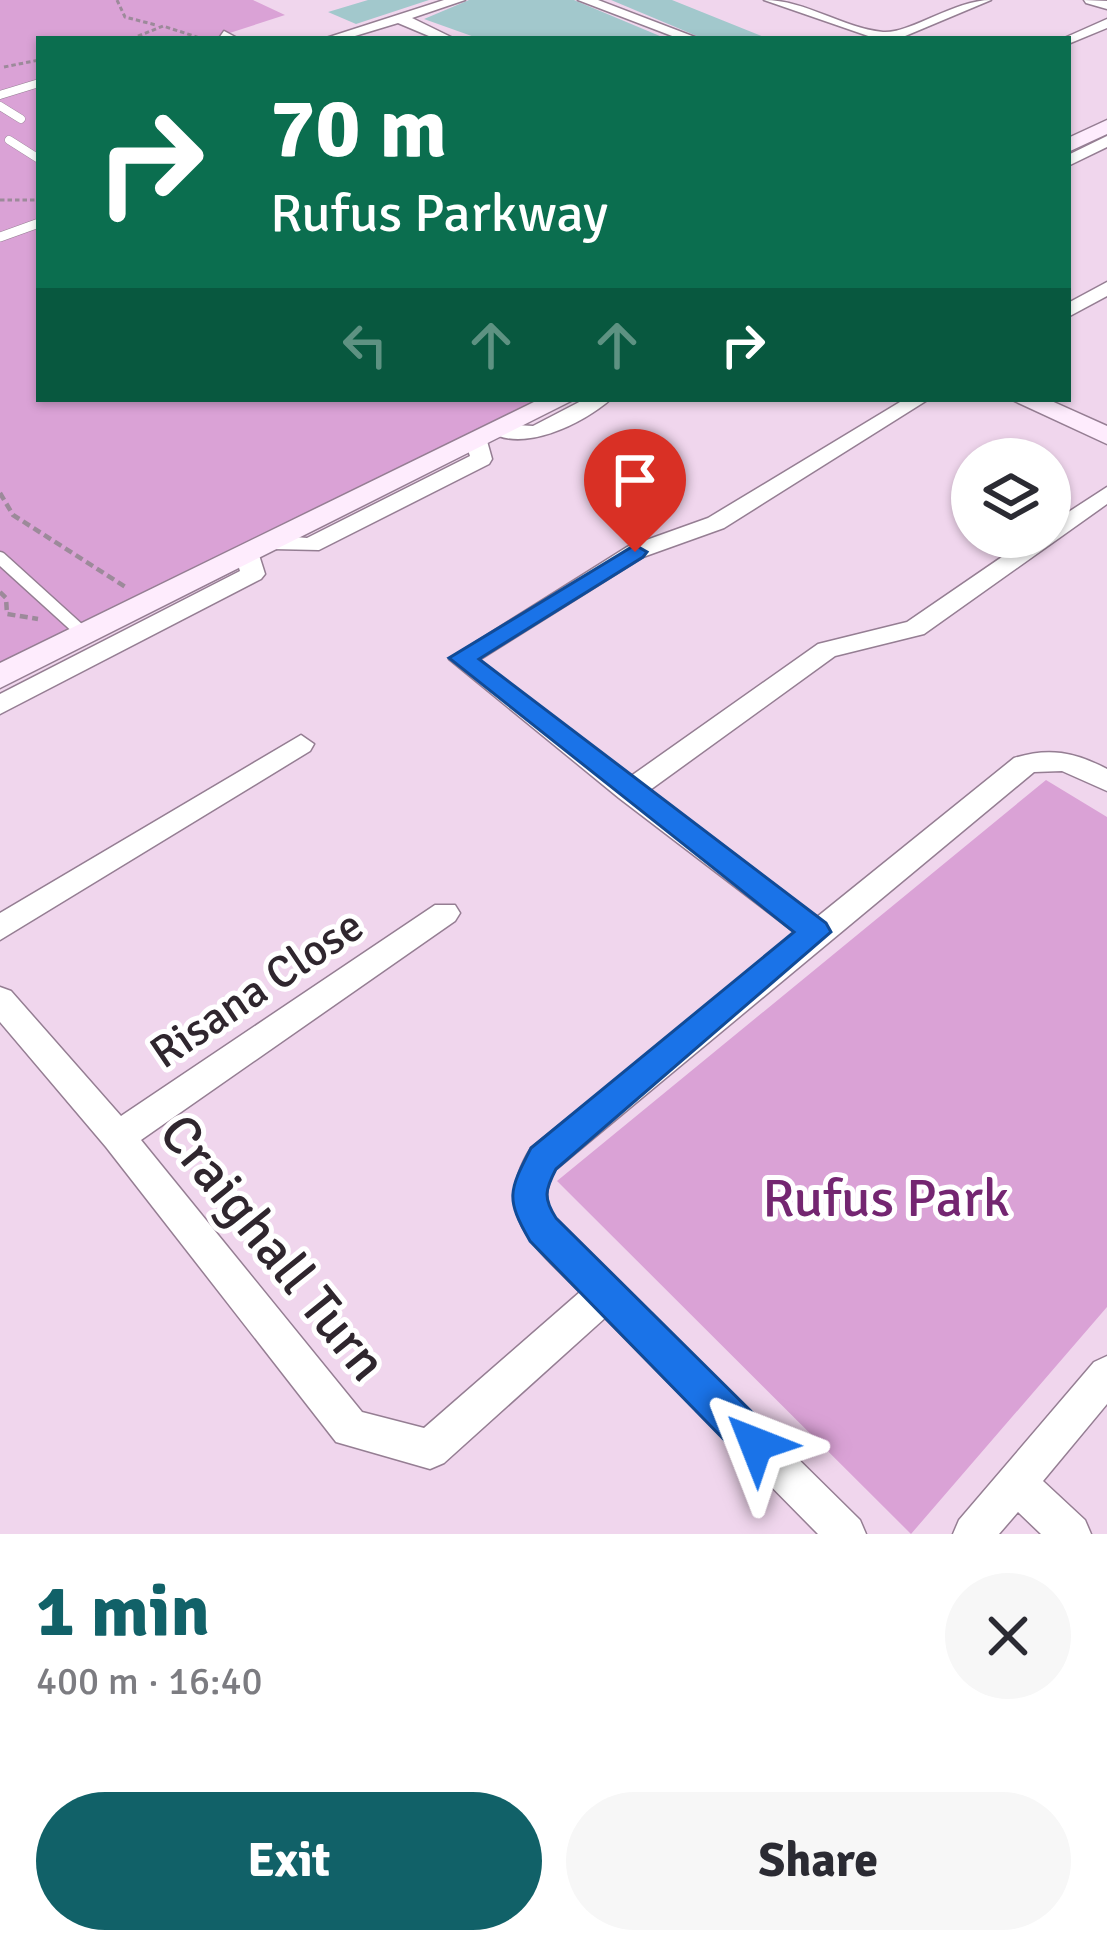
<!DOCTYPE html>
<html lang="en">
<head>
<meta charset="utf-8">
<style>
  body { margin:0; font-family:Signika,sans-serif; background:#f7f7f7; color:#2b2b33; height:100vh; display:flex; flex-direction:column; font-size:45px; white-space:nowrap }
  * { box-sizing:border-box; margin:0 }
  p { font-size:39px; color:#7c7c81 }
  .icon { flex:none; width:66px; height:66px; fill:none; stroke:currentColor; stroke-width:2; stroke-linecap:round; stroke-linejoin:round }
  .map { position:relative; height:1534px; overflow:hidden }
  .sheet { display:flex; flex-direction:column; background:#fff; flex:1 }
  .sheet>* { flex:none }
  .guide { position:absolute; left:36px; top:36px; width:1035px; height:366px; border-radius:0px; box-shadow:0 3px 9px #0004; background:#0b6e4f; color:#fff; overflow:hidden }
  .controls { position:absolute; left:951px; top:438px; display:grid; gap:24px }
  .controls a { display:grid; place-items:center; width:120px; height:120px; border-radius:50%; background:#fff; box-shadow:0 3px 9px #0004; font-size:60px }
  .pin { position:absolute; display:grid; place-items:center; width:102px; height:102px; color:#fff; margin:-123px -51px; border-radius:50% 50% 50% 0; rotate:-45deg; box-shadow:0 0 12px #0007 }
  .pin .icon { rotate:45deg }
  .me { position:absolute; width:132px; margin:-66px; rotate:315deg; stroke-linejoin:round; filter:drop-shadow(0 0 9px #0008) }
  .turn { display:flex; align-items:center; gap:42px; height:252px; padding:0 36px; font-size:54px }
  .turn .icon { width:156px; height:156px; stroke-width:2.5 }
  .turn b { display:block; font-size:84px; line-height:102px }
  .lanes { display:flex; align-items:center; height:114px; padding:0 36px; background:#0003; justify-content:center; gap:60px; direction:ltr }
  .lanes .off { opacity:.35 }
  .round { display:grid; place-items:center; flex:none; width:126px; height:126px; border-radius:63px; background:#f7f7f7 }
  .head { display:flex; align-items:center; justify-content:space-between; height:204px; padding:0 36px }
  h1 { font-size:72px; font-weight:700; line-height:90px; color:#116168 }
  .action { display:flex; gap:24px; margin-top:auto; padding:24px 36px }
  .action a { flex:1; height:138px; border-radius:72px; background:#116168; color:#fff; font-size:48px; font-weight:700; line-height:138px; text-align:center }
  .action a+a { background:#f7f7f7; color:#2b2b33 }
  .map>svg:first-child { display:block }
  .green { fill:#daa2d6 }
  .building { fill:#a2c8cc }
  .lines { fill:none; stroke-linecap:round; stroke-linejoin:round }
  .lane-far2-casing { stroke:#957e93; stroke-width:9 }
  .lane-far1-casing { stroke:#957e93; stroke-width:10 }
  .lane-casing { stroke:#957e93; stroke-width:15 }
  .street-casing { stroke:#957e93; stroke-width:3 }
  .secondary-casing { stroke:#957e93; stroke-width:3 }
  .path-far1 { stroke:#9c8a9a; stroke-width:3; stroke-dasharray:4.5 3; stroke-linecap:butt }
  .path { stroke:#9c8a9a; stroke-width:4.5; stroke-dasharray:8 4.5; stroke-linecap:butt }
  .lane-far2 { stroke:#fff; stroke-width:8 }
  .lane-far1 { stroke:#fff; stroke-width:9 }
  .lane { stroke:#fff; stroke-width:12 }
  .street { fill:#fff; fill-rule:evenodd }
  .secondary { fill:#feecfd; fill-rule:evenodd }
  .route { fill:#1a73e8; stroke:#114b97; stroke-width:3 }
  .labels { text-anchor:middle; stroke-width:10; stroke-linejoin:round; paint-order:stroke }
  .street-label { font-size:45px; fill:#2f262e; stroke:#fff }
  .near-park-label { font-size:54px; fill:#742671; stroke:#fff }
  .near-street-label { font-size:54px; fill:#2f262e; stroke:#fff }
</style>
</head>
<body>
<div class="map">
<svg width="1107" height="1534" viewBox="0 0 1107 1534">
  <rect width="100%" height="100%" fill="#f0d6ed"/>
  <!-- green -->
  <path class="green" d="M0,0H253L285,15L211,39H39V399H541L0,665Z
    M1046,780L1107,817V1307L911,1534L557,1181Z"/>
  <!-- building -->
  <path class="building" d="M368,0H429L356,24L328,12Z
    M469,0H574L667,39H480L424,19Z
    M611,0H672L769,39H704Z"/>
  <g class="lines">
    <!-- lane-far2 casing -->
    <g class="lane-far2-casing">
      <path id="lane-far2" d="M0,95L39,83
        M0,106L21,119
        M9,140L39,159"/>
    </g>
    <!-- lane-far1 casing -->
    <g class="lane-far1-casing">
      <path id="lane-far1" d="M0,237L39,223"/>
    </g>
    <!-- lane casing -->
    <g class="lane-casing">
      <path id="lane" d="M0,558L85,635"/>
    </g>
    <!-- street casing -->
    <g class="street-casing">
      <path id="street" d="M444,0H465L412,18L455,39H436L398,23L345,39H323Z
        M578,0H598L700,39H680Z
        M764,0C806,0 842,28 883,32C910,34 954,0 991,0L898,39H877Z
        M1084,0L1107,1V9L1086,3Z
        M1107,19V28L1068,44V39H1062Z
        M224,31L239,39L219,38Z
        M1107,136V147L1068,166V155Z
        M1107,282V296L1068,317V303Z
        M585,399H611C584,423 521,455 487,430L498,424L533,426Z
        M905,399H929L724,528L643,557L479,660L631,776L818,644L907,622L1031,537H1050V524L1107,487V504L924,634L835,656L650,790L817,917L1014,758C1049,747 1075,752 1107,769V791L1062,771L1034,772L555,1170C545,1187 544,1202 555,1219L860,1520L866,1534H818L605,1318L444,1463L430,1469L336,1442L106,1147L0,1022V987L11,991L121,1116L435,905H455L460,913L455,921L141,1140L362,1412L424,1428L580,1292C535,1246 489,1215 531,1148L797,934L619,798L449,659L627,547L708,518Z
        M476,435L487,441L492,459L489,464L319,550L273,549L262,542L273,535L307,538L470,456L465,441Z
        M247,548L259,555L265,574L261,579L0,714V694L240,571L235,555Z
        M301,735L314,744L310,751L0,940V913Z
        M1107,1356V1404L1043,1481L1085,1520L1091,1534H1041L1018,1512L999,1534H953L959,1520L1094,1362Z"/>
    </g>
    <!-- secondary casing -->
    <g class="secondary-casing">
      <path id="secondary" d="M1107,120V134L1068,152V138Z
        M540,399H575L0,688V663Z
        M1010,399H1047L1107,426V444Z"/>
    </g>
    <!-- path-far1 -->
    <path class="path-far1" d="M117,0L125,17L156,25
      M131,39L163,26L203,39
      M4,67L39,60
      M0,200H39"/>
    <!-- path -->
    <path class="path" d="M0,493L13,515L127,588
      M0,592L6,598L7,614L38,619"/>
    <!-- lane-far2 -->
    <use href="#lane-far2" class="lane-far2"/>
    <!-- lane-far1 -->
    <use href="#lane-far1" class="lane-far1"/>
    <!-- lane -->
    <use href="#lane" class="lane"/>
    <!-- street -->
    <use href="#street" class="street"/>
    <!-- secondary -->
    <use href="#secondary" class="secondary"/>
  </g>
  <!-- route -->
  <path class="route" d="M635,545L647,552L643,557L479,659L826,923L831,932L556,1169C545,1190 543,1198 556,1218L770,1430L775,1444L770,1458L756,1463L742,1458L530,1241C505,1198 509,1191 531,1148L794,932L449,658Z"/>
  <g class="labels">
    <!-- street labels -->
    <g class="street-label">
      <text transform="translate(256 988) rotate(-34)" y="16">Risana Close</text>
    </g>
    <!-- near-park labels -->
    <g class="near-park-label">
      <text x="886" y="1216">Rufus Park</text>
    </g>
    <!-- near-street labels -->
    <g class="near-street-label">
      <text transform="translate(274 1247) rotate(51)" y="19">Craighall Turn</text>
    </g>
  </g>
</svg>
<div class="controls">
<a><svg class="icon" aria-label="layers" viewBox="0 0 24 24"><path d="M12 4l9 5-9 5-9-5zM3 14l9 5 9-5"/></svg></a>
</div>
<div class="pin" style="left:635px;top:552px;background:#d93025"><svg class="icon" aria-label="arrive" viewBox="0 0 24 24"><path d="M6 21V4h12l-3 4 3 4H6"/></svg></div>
<svg class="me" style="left:756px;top:1444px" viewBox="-20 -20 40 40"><path d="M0-17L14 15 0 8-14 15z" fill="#1a73e8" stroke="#fff" stroke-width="4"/></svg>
<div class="guide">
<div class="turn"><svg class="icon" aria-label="right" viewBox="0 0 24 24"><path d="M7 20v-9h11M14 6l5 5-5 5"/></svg><div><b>70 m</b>Rufus Parkway</div></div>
<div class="lanes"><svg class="icon off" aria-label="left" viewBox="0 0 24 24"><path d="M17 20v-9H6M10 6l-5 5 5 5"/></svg><svg class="icon off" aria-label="ahead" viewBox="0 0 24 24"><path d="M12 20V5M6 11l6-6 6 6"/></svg><svg class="icon off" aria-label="ahead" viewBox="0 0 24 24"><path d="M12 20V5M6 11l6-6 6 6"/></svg><svg class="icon" aria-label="right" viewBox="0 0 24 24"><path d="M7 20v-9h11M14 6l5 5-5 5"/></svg></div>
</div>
</div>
<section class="sheet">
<div class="head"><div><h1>1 min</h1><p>400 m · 16:40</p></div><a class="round"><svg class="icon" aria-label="close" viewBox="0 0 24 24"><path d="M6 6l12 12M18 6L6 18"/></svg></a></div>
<div class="action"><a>Exit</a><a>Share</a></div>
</section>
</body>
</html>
